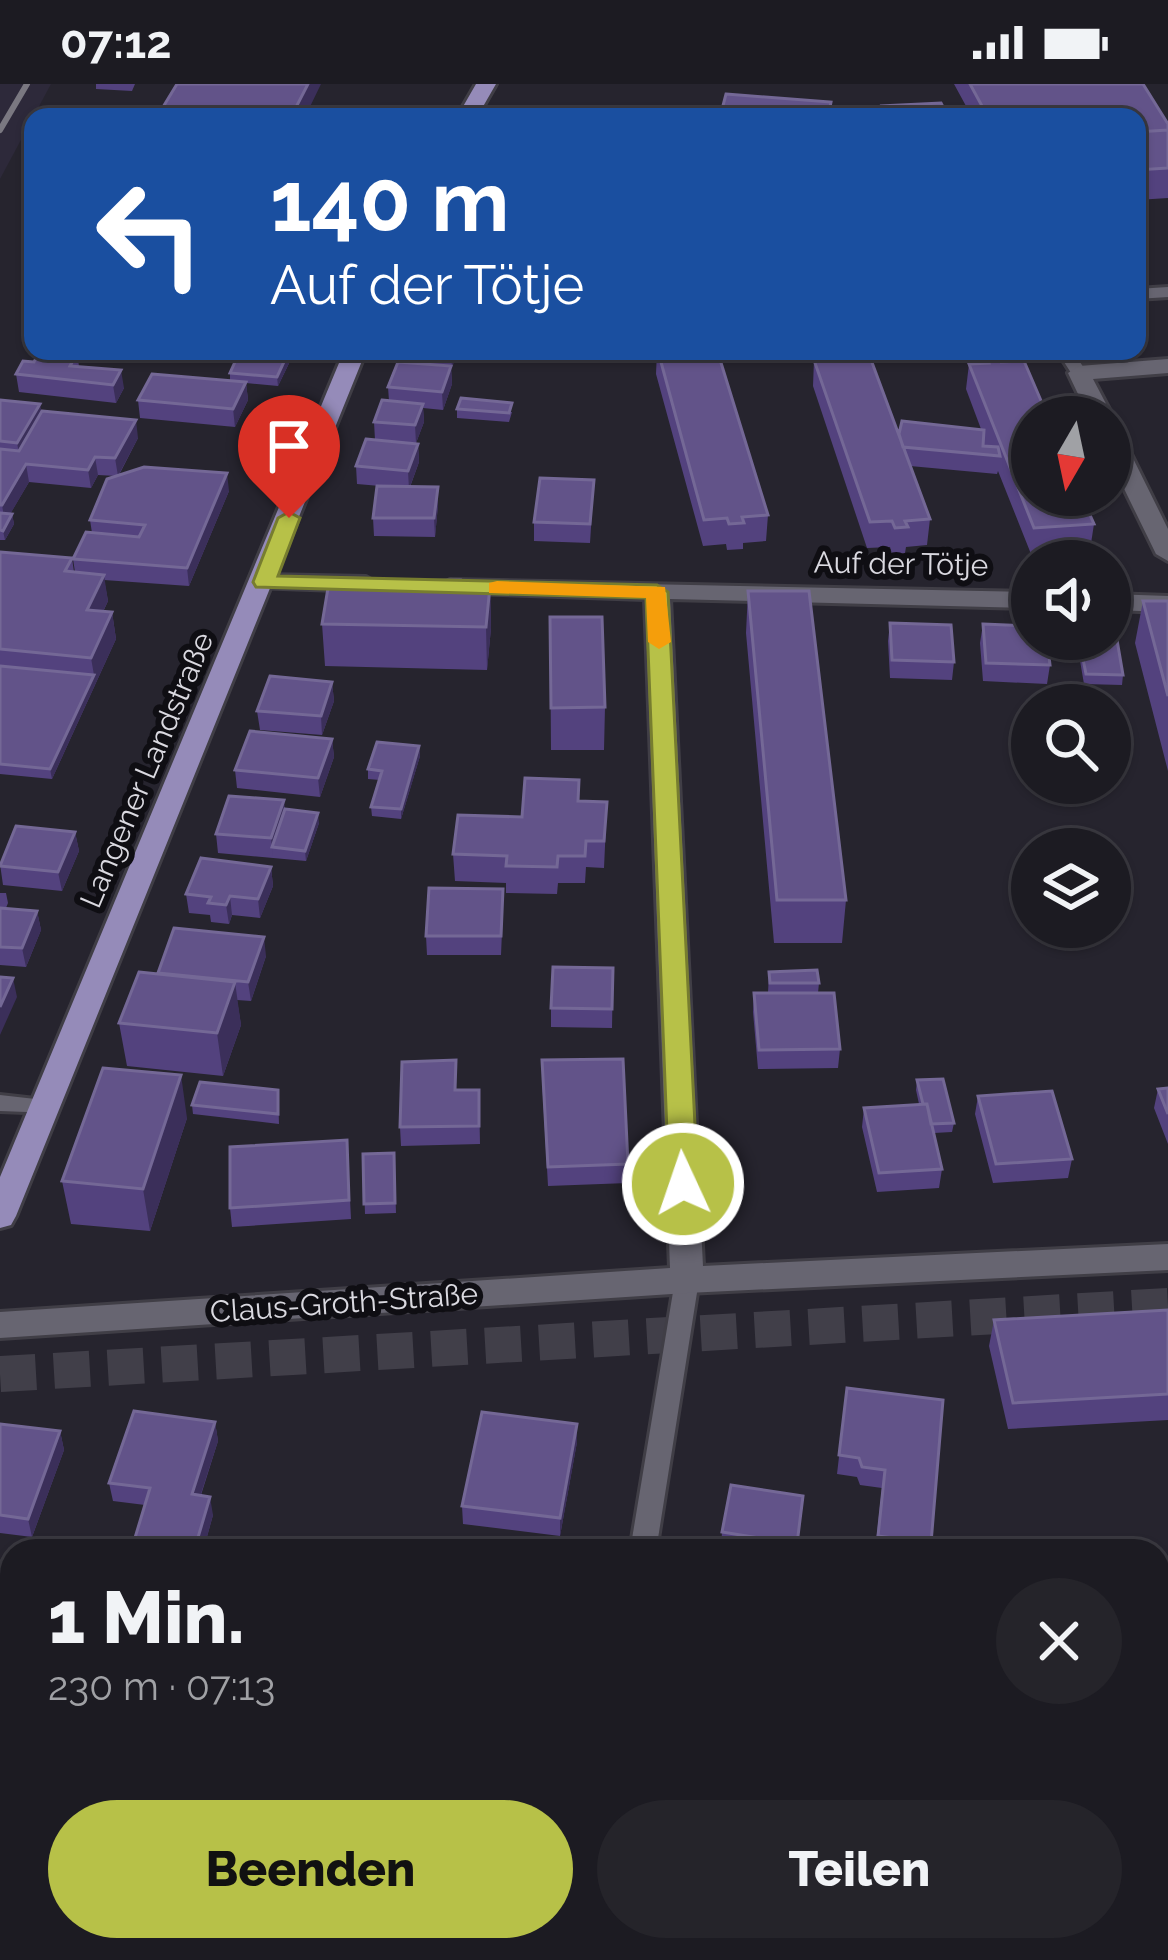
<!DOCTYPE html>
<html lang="de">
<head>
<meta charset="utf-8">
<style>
  body { margin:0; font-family:Raleway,sans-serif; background:#25242a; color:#f1f3f6; height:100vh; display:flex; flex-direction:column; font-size:45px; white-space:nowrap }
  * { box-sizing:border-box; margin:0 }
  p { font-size:39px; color:#a0a1a5 }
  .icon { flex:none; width:66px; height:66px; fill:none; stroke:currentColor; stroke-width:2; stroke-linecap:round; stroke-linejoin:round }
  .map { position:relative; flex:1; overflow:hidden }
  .drawer { position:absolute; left:0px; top:1455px; width:1170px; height:423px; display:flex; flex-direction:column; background:#1c1b22; border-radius:36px 36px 0 0; box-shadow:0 3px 9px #0004,0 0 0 3px #3a3940 }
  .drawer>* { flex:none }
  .hud { position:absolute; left:24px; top:24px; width:1122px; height:252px; border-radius:24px; box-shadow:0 3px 9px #0004,0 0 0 3px #3a3940; background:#1a4fa0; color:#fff; overflow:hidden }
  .needle { width:78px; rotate:189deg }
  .tools { position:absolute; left:1011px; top:312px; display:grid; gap:24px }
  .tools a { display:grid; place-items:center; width:120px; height:120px; border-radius:50%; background:#1c1b22; box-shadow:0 3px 9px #0004,0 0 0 3px #3a3940; font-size:60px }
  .pin { position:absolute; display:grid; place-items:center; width:102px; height:102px; color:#fff; margin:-123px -51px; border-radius:50% 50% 50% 0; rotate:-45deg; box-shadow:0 0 12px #0007 }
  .pin .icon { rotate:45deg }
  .me { position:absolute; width:132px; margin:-66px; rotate:357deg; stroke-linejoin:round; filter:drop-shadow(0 0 9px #0008) }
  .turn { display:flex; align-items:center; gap:42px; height:252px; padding:0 48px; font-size:54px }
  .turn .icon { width:156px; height:156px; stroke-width:2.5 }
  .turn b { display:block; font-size:84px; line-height:102px }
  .round { display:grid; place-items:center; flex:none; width:126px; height:126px; border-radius:63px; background:#25242a }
  .headline { display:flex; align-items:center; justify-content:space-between; height:204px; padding:0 48px }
  h1 { font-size:72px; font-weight:800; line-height:90px }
  .button { display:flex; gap:24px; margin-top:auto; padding:24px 48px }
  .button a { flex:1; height:138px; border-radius:72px; background:#b7c148; color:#111; font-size:48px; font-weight:800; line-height:138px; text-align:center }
  .button a+a { background:#25242a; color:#f1f3f6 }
  .status { display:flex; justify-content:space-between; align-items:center; height:84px; padding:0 60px; background:#1c1b22; direction:ltr }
  .status svg { height:33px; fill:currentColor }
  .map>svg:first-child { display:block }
  .built { fill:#2d293a }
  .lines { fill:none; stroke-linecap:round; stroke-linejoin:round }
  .primary-tunnel { stroke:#413f49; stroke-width:36; stroke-dasharray:36 18; stroke-linecap:butt }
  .lane-casing { stroke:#403e46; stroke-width:6 }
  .street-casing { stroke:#403e46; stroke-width:6 }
  .primary-casing { stroke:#403e46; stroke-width:6 }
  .path { stroke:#67666f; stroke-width:6; stroke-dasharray:6 6; stroke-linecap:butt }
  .lane { fill:#676571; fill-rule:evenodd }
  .street { fill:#676571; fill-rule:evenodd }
  .primary { fill:#958bb9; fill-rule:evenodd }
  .rail { stroke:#7a7881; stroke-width:6 }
  .wall { fill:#53427e }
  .shaded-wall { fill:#3b2f5a }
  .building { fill:#625389; stroke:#746896; stroke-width:3 }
  .route { fill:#b7c148; stroke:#777d2f; stroke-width:3 }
  .slow { fill:#f59e0b }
  .labels { text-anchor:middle; stroke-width:12; stroke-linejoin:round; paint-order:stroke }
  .street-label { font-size:30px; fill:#dad9e0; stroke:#0f0e13 }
</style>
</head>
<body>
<div class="status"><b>07:12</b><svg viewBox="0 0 49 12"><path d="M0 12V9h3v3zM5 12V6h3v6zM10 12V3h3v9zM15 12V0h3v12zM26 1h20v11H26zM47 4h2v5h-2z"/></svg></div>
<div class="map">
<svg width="1168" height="1876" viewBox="0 0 1168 1876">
  <rect width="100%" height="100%" fill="#26242e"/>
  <!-- built -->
  <path class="built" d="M0,0H51L0,95Z"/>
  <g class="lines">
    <!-- primary-tunnel -->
    <path class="primary-tunnel" d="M0,1290L1168,1222"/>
    <!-- lane casing -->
    <g class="lane-casing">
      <path id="lane" d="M1168,203V213L1137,215V205Z
        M1057,267H1073L1087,289L1085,292H1073Z
        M0,1011L53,1017L56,1023L53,1029L0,1027Z
        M687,1187L695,1190L699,1196L656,1467H630L675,1196L679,1190Z
        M565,1866H593L591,1876H563Z"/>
    </g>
    <!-- street casing -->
    <g class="street-casing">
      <path id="street" d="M1168,275V289L1093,295L1113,333L1110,337L1089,333L1068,289L1079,282Z
        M1110,345L1122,352L1168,445V477L1156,470L1110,376Z
        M264,491L366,493L378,500L366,507L255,503L252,498Z
        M450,496L1032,508V524L670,515L703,1182L1168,1160V1186L687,1209L0,1254V1228L670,1184L645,515L441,508L438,503Z
        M1110,510L1168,512V528L1110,526Z"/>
    </g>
    <!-- primary casing -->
    <g class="primary-casing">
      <path id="primary" d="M476,0H496L477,33H457Z
        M344,267H366L16,1132L11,1141L0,1144V1093Z
        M1168,1485V1524L1158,1528V1489Z
        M1168,1589V1630L1158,1634V1593Z
        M807,1866H852L848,1876H803Z
        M911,1866H956L952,1876H907Z"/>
    </g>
    <!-- path -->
    <path class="path" d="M838,27L842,33"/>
    <!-- lane -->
    <use href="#lane" class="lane"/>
    <!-- street -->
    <use href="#street" class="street"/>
    <!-- primary -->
    <use href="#primary" class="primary"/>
    <!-- rail -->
    <path class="rail" d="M0,46L27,0"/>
  </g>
  <!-- wall -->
  <path class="wall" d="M96,0H135L132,7L96,5Z
    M954,0H1143L1168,40V114L1137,116V33H972Z
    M240,267H295L278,302L246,299L248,316L235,343L140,334L138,316L230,297V289Z
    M406,267H458L451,284L452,300L443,326L423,324L424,338L416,359L375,356L374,338L389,317L388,303L406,279Z
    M657,267L768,431L766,457L743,459V465L727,466L726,460L703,462L656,290Z
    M77,269L79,282L124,304L116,319L19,308L16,290L34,278Z
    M987,272L1094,440L1090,466L1031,470L998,387L997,390L910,382L930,435L927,461L906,463L905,469L892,470L890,463L867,464L813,302L814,276L899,350L981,345L966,305L969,280L986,279Z
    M0,316L138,354L119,391L229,407L189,502L104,496L108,517L103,528H112L116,555L52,695L0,690V468L72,474L74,488H75L73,475L92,449L90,436L116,392L98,391L91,404L29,398L10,430H12L14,440L5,456H0Z
    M457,325L512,328L509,338L457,334Z
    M418,360L419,378L410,403H438V421L435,453L374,452L373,434L380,402L357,400L356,382Z
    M594,396L590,459L534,457V438Z
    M460,501L490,502L491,544L487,586L325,582L322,540Z
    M748,507L846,816L842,859H774L746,549Z
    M1143,517H1168V687L1135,559Z
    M550,533L605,623L604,666H551Z
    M890,539L954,578L952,596L890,594L888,557Z
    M983,540L1050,581L1047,600L983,597L980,559Z
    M1079,555L1123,591L1122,601L1084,600L1078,565Z
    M332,598L334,617L322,651L260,646L257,627Z
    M332,655L334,673L320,713L237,704L235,686Z
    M419,662L420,672L401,735L372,732L371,723L380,696L368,695V685Z
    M579,696V717L607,718L604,784L586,783L585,799H558L557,810L506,809V799L455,797L453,770L522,733Z
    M285,725L319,739L306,777L218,769L216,750Z
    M75,748L79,767L62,807L3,801L0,780Z
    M271,783L273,802L260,834L232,831L229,840L211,838L210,831L189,829L186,810Z
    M0,809H6L8,819L6,824L37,827L41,846L26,883L0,881Z
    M503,824L501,871H427L426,852Z
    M266,872L251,917L237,916L241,941L223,992L127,982L119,939L158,890Z
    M613,884L612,944L551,943V924Z
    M769,888L819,899L818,909L840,965L838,984L758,985L753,928L754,909H768Z
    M542,995L628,1080V1099L548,1102Z
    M917,996L954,1039L952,1048L934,1049L942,1085L939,1104L877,1108L862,1043L864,1024L919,1020L916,1006Z
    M1168,1004V1060L1154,1024L1158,1005Z
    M278,1006L279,1040L193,1030L192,1021Z
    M456,1006H479L480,1060L401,1062L400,1043Z
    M978,1012L1072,1075L1068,1094L993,1099L975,1030Z
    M187,1034L150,1147L71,1140L62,1097Z
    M394,1069L396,1129L365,1130L363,1070Z
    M348,1075L351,1135L232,1143L230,1124Z
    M1168,1226V1336L1008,1345L989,1262L994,1236Z
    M847,1304L931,1459L930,1467H875L882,1404L860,1401L857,1393L837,1390Z
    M215,1338L218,1357L201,1411L213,1431L203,1467H131L145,1421L113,1417L109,1399Z
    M0,1340L60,1347L64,1366L32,1453L0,1449Z
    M577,1358L560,1452L463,1440L462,1422Z
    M803,1412L797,1467H721L722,1448Z
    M0,1557L9,1640L0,1639Z"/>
  <!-- shaded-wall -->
  <path class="shaded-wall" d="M308,0H321L305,33H291Z
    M289,267H295L278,302L277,293Z
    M451,267H458L452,284Z
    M906,267H1008L905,279Z
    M451,282L452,300L443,326L442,308Z
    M121,286L124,304L116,319L113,301Z
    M246,298L248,316L235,343L233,325Z
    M40,320L45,345L22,385L17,359Z
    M423,320L424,338L416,359L415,341Z
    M136,336L138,354L118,392L115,374Z
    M418,360L419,378L409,405L408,387Z
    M95,373L98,391L91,404L88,386Z
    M26,380L29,398L5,439L2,421Z
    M227,389L229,407L189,502L187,484Z
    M438,403V421L435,453L434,434Z
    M12,430L14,440L5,456L3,447Z
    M104,491L108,517L91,552L87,526Z
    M490,502L491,544L487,586L486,543Z
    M112,528L116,555L52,695L50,685L94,591L91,574Z
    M332,598L334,617L322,651L321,632Z
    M332,655L334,673L320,713L318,694Z
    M419,662L420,672L401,735V725Z
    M284,716L286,735L272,763L273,773L271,754Z
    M318,729L319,739L306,777L305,767Z
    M75,748L79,767L62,807L58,788Z
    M271,783L273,802L260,834L258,815Z
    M230,812L232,831L229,840L226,821Z
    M37,827L41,846L26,883L22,864Z
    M264,853L266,872L251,917L248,898Z
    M13,894L17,913L0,951V923Z
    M235,898L241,941L223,992L217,949Z
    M181,991L187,1034L150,1147L143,1105Z
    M215,1338L218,1357L195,1428L192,1410Z
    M577,1340V1358L560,1452V1434Z
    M60,1347L64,1366L32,1453L28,1435Z
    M210,1413L213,1431L203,1467H194Z
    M12,1595V1630L9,1640L4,1622Z"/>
  <!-- building -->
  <path class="building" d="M177,0H308L291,33H157Z
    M970,0H1143L1168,40V46L1137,48V33H988Z
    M726,10L831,18L828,33H720Z
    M941,19L948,33H887L882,22Z
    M1168,46V84L1137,86V48Z
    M40,267L77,269L70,282L121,286L113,301L16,290L23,277L34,278Z
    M240,267H289L277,293L230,289Z
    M658,267L718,269L768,431L742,433L744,439L729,440L727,434L704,436Z
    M987,272H998L1001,278L1024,277L1048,333H1032V411H1081L1094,440L1034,444L969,280L989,279Z
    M870,273L930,435L905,437L908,443L895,444L892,437L870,438L814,276Z
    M398,278L451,282L442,308L388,303Z
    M152,290L246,298L233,325L138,316Z
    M461,314L512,319L509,329L457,325Z
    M0,316L40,320L17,359L0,357Z
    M382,316L423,320L415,341L374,338Z
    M42,327L136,336L115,374L95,373L88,386L26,380L2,421H0V365L19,367Z
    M902,337L984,346L983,362L998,363L1000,372L903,363L899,350Z
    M366,355L418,360L408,387L356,382Z
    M144,383L227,389L187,484L73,475L86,448L139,453L145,441L90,436L107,395Z
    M540,394L594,396L590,440L534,438Z
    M377,402L438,403L434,434H373Z
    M0,429L12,430L3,447L0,446Z
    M0,468L72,474L65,487L104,491L87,526L112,528L91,574L0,565Z
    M460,496L459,501L490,502L486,543L322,540L329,498Z
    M748,507H809L846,816H777Z
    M1143,517H1168V612Z
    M550,533H602L605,623L551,624Z
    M890,539L951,541L954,578L892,576Z
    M983,540L1032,542V555H1047L1050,581L986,579Z
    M1079,555L1117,556L1123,591L1086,590Z
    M0,582L94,591L50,685L0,680Z
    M270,592L332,598L321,632L257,627Z
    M250,647L332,655L318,694L235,686Z
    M377,658L419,662L401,725L371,723L382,687L368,685Z
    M525,694L579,696L578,717L607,718L604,757H586L585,772H558L557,783L506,782L507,772L453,770L458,731L522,733Z
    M229,712L284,716L271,754L216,750Z
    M285,725L318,729L305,767L272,763Z
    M16,742L75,748L58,788L0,782Z
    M201,774L271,783L258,815L230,812L226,821L208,819L211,813L186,810Z
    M429,804L503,805L501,852H426Z
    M0,824L37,827L22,864L0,863Z
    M174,844L264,853L248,898L158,889Z
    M553,883L613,884L612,925L551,924Z
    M817,886L819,899H770L769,888Z
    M139,888L235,898L217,949L119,939Z
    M0,893L13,894L0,923Z
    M754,909H834L840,965L759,966Z
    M623,975L628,1080L548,1083L542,976Z
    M456,976L455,1006H479V1042L400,1043L402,978Z
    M103,984L181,991L143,1105L62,1097Z
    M943,995L954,1039L931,1040L927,1020H923L917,996Z
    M200,998L278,1006V1030L192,1021Z
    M1168,1004V1030L1158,1005Z
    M1052,1007L1072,1075L996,1080L978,1012Z
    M927,1020L942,1085L879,1089L864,1024Z
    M347,1056L349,1116L230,1124V1063Z
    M394,1069L395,1119L364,1120L363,1070Z
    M1168,1226V1310L1013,1319L994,1236Z
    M847,1304L943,1316L931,1459L878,1452L885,1386L862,1383L859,1374L839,1371Z
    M134,1327L215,1338L192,1410L210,1413L194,1467H131L150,1404L109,1399Z
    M482,1328L577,1340L560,1434L462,1422Z
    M0,1340L60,1347L28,1435L0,1431Z
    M731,1401L803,1412L797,1460L722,1448Z
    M0,1557L12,1559V1595L4,1622H0Z"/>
  <!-- route -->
  <path class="route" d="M289,428L300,434L278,492L657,501L668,508L698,1100L693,1108H673L669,1100L646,514L256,503L253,498L278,434Z"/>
  <!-- slow -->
  <path class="slow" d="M497,497L665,503L671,558L659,565L648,558L646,514L489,509V499Z"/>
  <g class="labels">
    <!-- street labels -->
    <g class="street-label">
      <text transform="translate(901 480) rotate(1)" y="10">Auf der Tötje</text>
      <text transform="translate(147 686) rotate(-67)" y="10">Langener Landstraße</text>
      <text transform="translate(344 1219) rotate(-4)" y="10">Claus-Groth-Straße</text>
    </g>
  </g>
</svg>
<div class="tools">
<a><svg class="needle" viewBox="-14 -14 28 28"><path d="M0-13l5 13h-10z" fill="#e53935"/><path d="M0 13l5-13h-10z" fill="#a0a1a5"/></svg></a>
<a><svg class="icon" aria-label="sound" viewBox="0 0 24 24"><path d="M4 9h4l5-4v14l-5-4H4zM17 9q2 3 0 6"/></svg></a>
<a><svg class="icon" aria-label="search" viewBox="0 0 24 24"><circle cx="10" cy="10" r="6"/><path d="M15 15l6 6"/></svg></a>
<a><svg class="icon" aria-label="layers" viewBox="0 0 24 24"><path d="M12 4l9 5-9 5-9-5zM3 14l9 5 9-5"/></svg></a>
</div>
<div class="pin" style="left:289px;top:434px;background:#d93025"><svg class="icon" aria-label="arrive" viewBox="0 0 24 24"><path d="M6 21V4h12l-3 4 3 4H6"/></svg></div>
<svg class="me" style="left:683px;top:1100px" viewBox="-20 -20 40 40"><circle r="17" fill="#b7c148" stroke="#fff" stroke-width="3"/><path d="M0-11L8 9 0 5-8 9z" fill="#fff"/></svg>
<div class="hud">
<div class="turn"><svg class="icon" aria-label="left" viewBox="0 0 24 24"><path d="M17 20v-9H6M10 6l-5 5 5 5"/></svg><div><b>140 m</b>Auf der Tötje</div></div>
</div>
<section class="drawer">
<div class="headline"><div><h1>1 Min.</h1><p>230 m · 07:13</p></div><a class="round"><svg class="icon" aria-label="close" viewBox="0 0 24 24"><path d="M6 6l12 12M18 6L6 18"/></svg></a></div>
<div class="button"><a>Beenden</a><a>Teilen</a></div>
</section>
</div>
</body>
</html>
